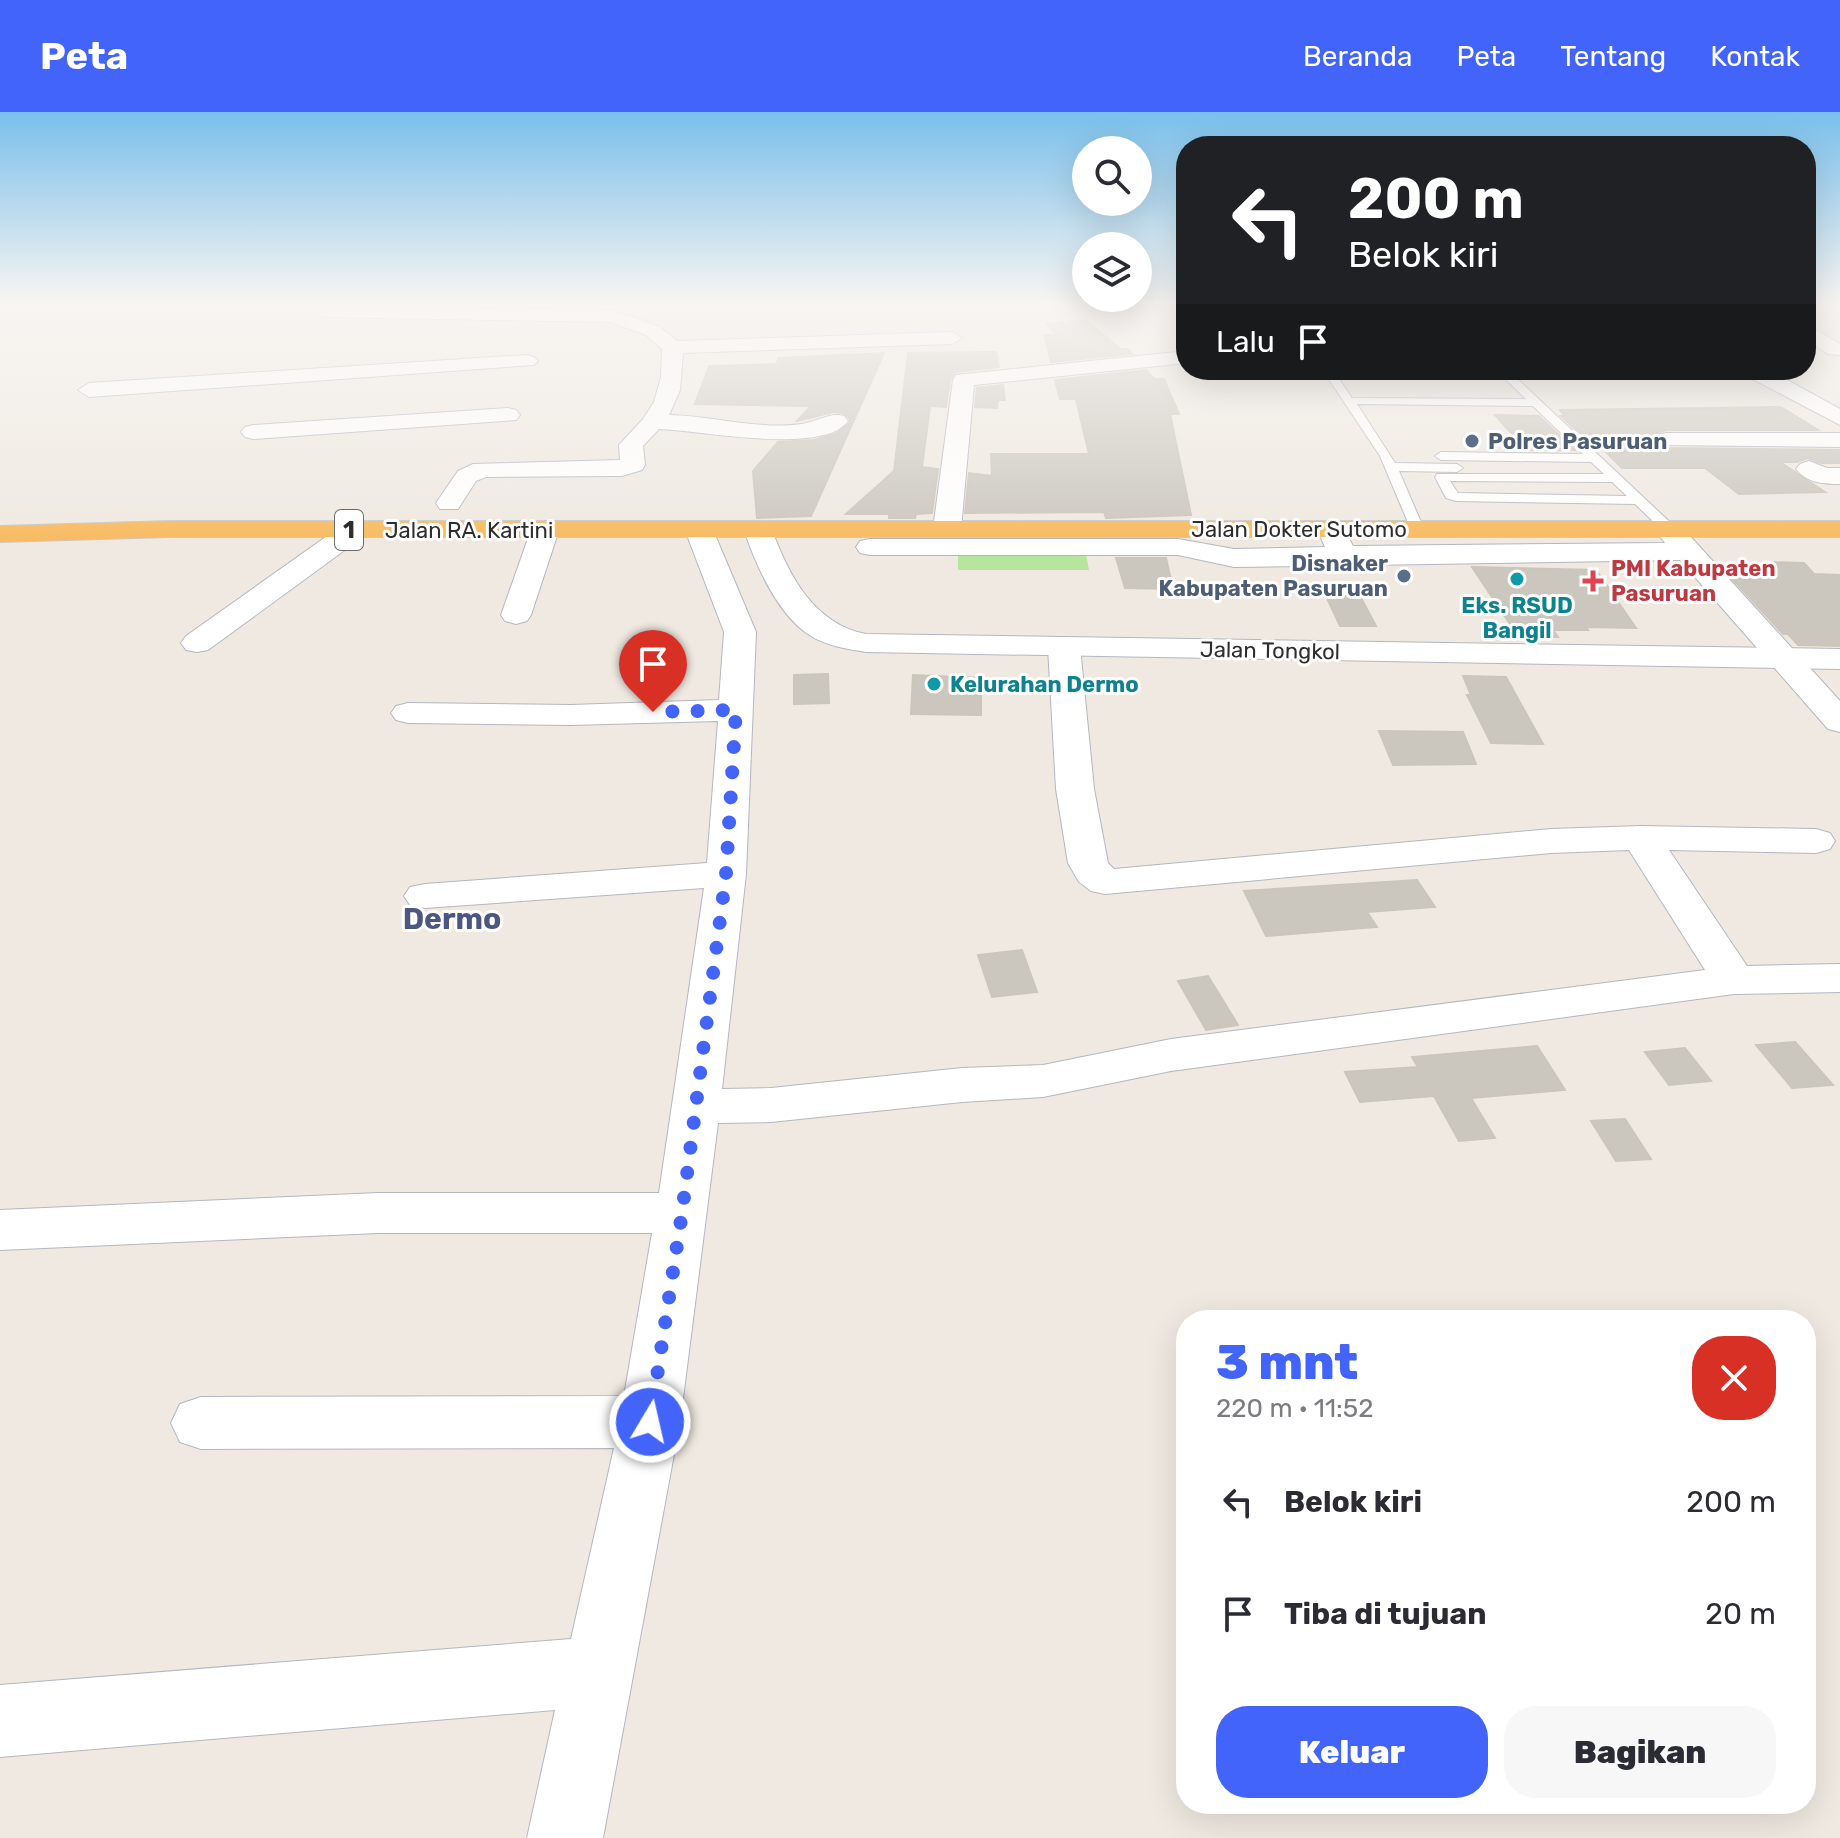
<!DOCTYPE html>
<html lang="id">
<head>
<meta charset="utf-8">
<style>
  body { margin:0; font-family:Rubik,sans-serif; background:#f7f7f7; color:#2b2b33; height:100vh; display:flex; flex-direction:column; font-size:30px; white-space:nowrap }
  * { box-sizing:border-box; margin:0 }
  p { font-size:26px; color:#7c7c81 }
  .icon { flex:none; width:44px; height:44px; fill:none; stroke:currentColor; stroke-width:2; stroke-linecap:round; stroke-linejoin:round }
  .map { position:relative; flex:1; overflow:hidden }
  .side { position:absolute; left:1176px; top:1198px; width:640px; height:504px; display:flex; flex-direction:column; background:#fff; border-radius:32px; box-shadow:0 8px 32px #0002 }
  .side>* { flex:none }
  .top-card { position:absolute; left:1176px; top:24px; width:640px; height:244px; border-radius:32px; box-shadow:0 8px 32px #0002; background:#202124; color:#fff; overflow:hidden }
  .controls { position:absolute; left:1072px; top:24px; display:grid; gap:16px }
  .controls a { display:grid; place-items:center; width:80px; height:80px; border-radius:50%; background:#fff; box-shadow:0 8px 32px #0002; font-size:40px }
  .pin { position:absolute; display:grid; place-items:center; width:68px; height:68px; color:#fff; margin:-82px -34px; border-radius:50% 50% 50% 0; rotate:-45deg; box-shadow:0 0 8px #0007 }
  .pin .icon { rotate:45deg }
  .me { position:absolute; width:88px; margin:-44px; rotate:9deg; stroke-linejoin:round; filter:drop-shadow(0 0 6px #0008) }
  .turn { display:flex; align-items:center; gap:28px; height:168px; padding:0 40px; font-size:36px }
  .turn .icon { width:104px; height:104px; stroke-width:2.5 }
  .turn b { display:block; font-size:56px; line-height:68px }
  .then { display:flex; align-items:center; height:76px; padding:0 40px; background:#0003; gap:16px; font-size:30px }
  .round { display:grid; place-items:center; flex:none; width:84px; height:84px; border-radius:32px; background:#f7f7f7 }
  .summary { display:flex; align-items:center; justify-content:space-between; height:136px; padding:0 40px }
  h1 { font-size:48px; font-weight:800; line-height:60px; color:#4264fb }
  .button { display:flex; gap:16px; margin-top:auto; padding:16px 40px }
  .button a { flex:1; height:92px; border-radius:32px; background:#4264fb; color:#fff; font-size:32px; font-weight:800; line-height:92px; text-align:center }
  .button a+a { background:#f7f7f7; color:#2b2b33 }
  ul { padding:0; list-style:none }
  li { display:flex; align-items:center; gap:24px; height:112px; padding:0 40px }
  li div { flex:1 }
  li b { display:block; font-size:30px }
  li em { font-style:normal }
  header { display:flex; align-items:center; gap:48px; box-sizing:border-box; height:112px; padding:0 40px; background:#4264fb; color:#fff }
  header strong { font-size:38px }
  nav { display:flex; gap:44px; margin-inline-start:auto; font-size:28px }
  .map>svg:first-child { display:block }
  .green { fill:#b6e59e }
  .building { fill:#cbc7bf; stroke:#cbc5ba; stroke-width:2 }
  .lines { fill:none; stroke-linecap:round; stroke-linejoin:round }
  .service-casing { stroke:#b4b7c1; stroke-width:2 }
  .minor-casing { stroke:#b4b7c1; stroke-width:2 }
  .tertiary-casing { stroke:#b4b7c1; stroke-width:2 }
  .trunk-casing { stroke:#c9c9c9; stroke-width:2 }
  .service { fill:#fff; fill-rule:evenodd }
  .minor { fill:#fff; fill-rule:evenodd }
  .tertiary { fill:#fff; fill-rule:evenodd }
  .trunk { fill:#f8ba60; fill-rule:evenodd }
  .route { stroke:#4264fb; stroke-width:14; stroke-dasharray:0 25.2 }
  .service-dot { fill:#5c6f8a; stroke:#fff; stroke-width:3 }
  .culture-dot { fill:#0f9aa8; stroke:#fff; stroke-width:3 }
  .health-dot { fill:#e0444e; stroke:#fff; stroke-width:3 }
  .labels { text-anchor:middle; stroke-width:6; stroke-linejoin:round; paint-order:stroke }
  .far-service-label { font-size:22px; font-weight:bold; fill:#4e5e75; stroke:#fff; text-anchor:start }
  .far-street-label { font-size:22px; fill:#2e2e2e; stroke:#fff }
  .far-health-label { font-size:22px; font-weight:bold; fill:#be3a42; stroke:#fff; text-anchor:start }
  .far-culture-label { font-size:22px; font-weight:bold; fill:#0d838f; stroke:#fff }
  .shield { fill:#fff; stroke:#6d6d6d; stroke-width:2 }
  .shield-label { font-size:24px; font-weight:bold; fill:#2e2e2e }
  .quarter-label { font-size:30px; font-weight:bold; fill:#4d5680; stroke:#fff }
</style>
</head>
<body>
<header>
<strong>Peta</strong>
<nav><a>Beranda</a><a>Peta</a><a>Tentang</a><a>Kontak</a></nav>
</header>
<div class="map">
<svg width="1840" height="1726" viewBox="0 0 1840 1726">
  <rect width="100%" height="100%" fill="#efe9e1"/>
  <!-- green -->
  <path class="green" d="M958,442H1086L1089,458H958Z"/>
  <!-- building -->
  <path class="building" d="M1085,208L1121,237H1128L1132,242L1051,250L1044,223H1057L1047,212Z
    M996,240L999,255L956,260L950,268L946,295L930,294L922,355L938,357L932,401L916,402L915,406H889V402H846L894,359L908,241Z
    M884,241L811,404L757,406L753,359L778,330L814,328L835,322L850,311V307L844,301L833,300L797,309L811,294L695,292L709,254L777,252L778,246Z
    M1146,258L1154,267H1164L1179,302H1170L1191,403L1106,406L1104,400L965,401L969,361L992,364L991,342H1089L1076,287H1060L1055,268Z
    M1003,273L1005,288H998L997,296L975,295L977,276Z
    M1781,295L1818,318H1666L1656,321L1651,328L1658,336L1840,338V351H1821L1808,346L1797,350H1780L1825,380L1739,382L1705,356H1622L1604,338H1598L1561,304H1565L1560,298Z
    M1495,303L1539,304L1575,338H1526Z
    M1116,446H1166L1173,477L1125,476Z
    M1763,450L1804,451L1814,462L1840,463V534L1798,533L1788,522H1783L1725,459L1772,460Z
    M1472,455L1596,458L1636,516L1586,515L1588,518H1553L1558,525L1518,524Z
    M1326,484H1360L1376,514H1340Z
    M828,562L829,591L794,592V563Z
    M913,563L981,566V603L911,602Z
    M1463,564L1506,565L1543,632L1491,631L1467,583H1471Z
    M1379,619L1463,620L1476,652L1393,653Z
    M1417,768L1435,795L1367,800L1377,815L1266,824L1244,779Z
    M1022,838L1037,880L992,885L978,843Z
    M1208,864L1238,913L1206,918L1178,869Z
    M1795,930L1833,973L1792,976L1756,933Z
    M1537,934L1565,978L1471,986L1495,1026L1459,1029L1434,984L1360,990L1345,960L1418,955L1412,945Z
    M1685,936L1711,969L1669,973L1645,940Z
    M1625,1007L1651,1047L1616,1049L1591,1009Z"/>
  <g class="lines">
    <!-- service casing -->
    <g class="service-casing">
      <path id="service" d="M1502,260H1510L1674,414V420H1664L1635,392L1456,389L1446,386L1435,365L1437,362H1604L1591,350L1441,348L1435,344L1441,340L1583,342L1533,294L1357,292L1395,351L1457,352L1463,356L1457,360L1399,359L1424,417L1412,420L1380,344L1326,263L1335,261L1352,286L1526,287L1502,264ZM1450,369L1612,370L1627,384L1458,381Z"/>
    </g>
    <!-- minor casing -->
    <g class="minor-casing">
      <path id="minor" d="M330,195L612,198L660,215L677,229L952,220L962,226L952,232L683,241L680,278L669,303C713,304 758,318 802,312C817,310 829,300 844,304L848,309C823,344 699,318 659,317L643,334L645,353L642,358L622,364L486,365L476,369L458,397H440L436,391L458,359L473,352L620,348L619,333L643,307L654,290L661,265L662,237L646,223L610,210L323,205L320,201L323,197Z
        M1806,212L1840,232V243L1828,242L1806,227Z
        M1186,239V251L974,273L961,417L957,423L947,425L937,423L933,417L953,268L956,263Z
        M527,243L534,245L538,249L534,253L89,285L78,278L89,271Z
        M1742,258H1769L1840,297V313L1745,263Z
        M508,296L516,298L520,303L516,308L253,327L245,325L241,320L245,315L253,313Z
        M1666,321H1840V335L1658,333L1654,328L1658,323Z
        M1809,349L1827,356H1840V372C1824,372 1807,371 1796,357L1800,352Z
        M1331,409L1341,411L1353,434L1665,431L1655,418L1659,412L1669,410L1679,412L1840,589V620L1828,617L1680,448L1234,455L1178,443H870L860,441L856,435L860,429L870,427H1178L1234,437L1325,435L1317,417L1321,411Z
        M354,410L364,412L368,418L364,424L208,538L197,540L186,538L181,531L186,524L344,412Z
        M545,410L555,412L559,418L531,503L527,509L516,512L505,509L501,503L531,418L535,412Z
        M699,410L709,412L713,418L756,520L746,762L722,977L771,976L962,956L1043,953L1171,927L1705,858L1629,738L1551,741L1105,782L1091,779L1079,770L1068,751L1056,677L1048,535L1053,528L1064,525L1075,528L1080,535L1094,677L1108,751L1114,757L1551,717L1641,714L1816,717L1830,721L1835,729L1830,737L1816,741L1669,738L1747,854L1840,852V880L1734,882L1171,959L1043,985L962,990L771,1010L718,1011L680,1310L603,1726H527L555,1598L0,1645V1573L571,1527L614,1336L201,1337L180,1330L171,1311L180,1292L201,1285L624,1284L652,1121H378L0,1138V1098L378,1081H659L704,776L425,796L410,793L404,784L410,775L425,772L707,751L718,609L571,613L408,611L396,608L391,601L396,594L408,591L571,593L719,588L724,520L685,418L689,412Z"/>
    </g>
    <!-- tertiary casing -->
    <g class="tertiary-casing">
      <path id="tertiary" d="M758,410L768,412L772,418C789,464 814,512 866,522L1840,537V557L866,540C848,537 827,534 811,524C778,504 756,453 744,418L748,412Z"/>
    </g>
    <!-- trunk casing -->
    <g class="trunk-casing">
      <path id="trunk" d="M170,409H1840V425H170L0,430V414Z"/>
    </g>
    <!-- service -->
    <use href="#service" class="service"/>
    <!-- minor -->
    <use href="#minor" class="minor"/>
    <!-- tertiary -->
    <use href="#tertiary" class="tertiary"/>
    <!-- trunk -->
    <use href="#trunk" class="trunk"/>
  </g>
  <!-- sky -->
  <linearGradient id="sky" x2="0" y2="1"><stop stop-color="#7abfeb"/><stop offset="0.44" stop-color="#f8f5f2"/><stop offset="1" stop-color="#f8f5f2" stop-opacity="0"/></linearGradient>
  <rect width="1840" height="433" fill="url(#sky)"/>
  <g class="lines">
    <!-- route -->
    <path class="route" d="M650,1310L682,1101L726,762L736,598L653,600"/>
  </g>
  <!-- markers -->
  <g class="service-dot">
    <circle cx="1472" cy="329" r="8"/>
    <circle cx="1404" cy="464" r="8"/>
  </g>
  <g class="culture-dot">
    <circle cx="1517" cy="467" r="8"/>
    <circle cx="934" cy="572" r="8"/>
  </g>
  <path class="health-dot" d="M1589 457h8v8h8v8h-8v8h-8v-8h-8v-8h8z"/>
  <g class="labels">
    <!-- far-service labels -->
    <g class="far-service-label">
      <text x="1488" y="337">Polres Pasuruan</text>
      <text x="1388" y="459" text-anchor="end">Disnaker<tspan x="1388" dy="25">Kabupaten Pasuruan</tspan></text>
    </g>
    <!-- far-street labels -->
    <g class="far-street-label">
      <text x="1299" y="425">Jalan Dokter Sutomo</text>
      <text x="469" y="426">Jalan RA. Kartini</text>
      <text transform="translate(1270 538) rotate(1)" y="8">Jalan Tongkol</text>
    </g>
    <!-- far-health labels -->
    <g class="far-health-label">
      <text x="1611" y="464">PMI Kabupaten<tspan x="1611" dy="25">Pasuruan</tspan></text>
    </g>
    <!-- far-culture labels -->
    <g class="far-culture-label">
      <text x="1517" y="501">Eks. RSUD<tspan x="1517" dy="25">Bangil</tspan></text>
      <text x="950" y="580" text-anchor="start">Kelurahan Dermo</text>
    </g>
    <!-- shield labels -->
    <rect class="shield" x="335" y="398" width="28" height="40" rx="6"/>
    <g class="shield-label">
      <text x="349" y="426">1</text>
    </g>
    <!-- quarter labels -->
    <g class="quarter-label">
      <text x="452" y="817">Dermo</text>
    </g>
  </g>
</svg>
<div class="controls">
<a><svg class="icon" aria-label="search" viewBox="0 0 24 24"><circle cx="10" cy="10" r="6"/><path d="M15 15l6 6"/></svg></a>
<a><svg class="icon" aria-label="layers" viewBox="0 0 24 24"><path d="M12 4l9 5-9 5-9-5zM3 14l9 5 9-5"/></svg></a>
</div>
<div class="pin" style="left:653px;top:600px;background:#d93025"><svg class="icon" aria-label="arrive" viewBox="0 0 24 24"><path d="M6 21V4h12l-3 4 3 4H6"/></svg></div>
<svg class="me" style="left:650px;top:1310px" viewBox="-20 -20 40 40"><circle r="17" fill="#4264fb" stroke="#fff" stroke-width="3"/><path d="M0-11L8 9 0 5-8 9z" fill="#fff"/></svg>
<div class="top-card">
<div class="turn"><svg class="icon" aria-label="left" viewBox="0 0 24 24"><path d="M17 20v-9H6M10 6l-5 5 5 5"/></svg><div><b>200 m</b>Belok kiri</div></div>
<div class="then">Lalu<svg class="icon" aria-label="arrive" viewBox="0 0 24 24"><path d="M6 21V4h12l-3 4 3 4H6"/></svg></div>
</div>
<section class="side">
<div class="summary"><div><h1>3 mnt</h1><p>220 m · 11:52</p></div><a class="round" style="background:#d93025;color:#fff"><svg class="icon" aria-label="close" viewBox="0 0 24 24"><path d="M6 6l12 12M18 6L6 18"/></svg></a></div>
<ul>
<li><svg class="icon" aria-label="left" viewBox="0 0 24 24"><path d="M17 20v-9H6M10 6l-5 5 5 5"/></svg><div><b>Belok kiri</b></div><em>200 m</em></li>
<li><svg class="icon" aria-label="arrive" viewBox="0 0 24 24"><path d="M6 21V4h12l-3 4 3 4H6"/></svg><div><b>Tiba di tujuan</b></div><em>20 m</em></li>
</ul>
<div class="button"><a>Keluar</a><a>Bagikan</a></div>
</section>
</div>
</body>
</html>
